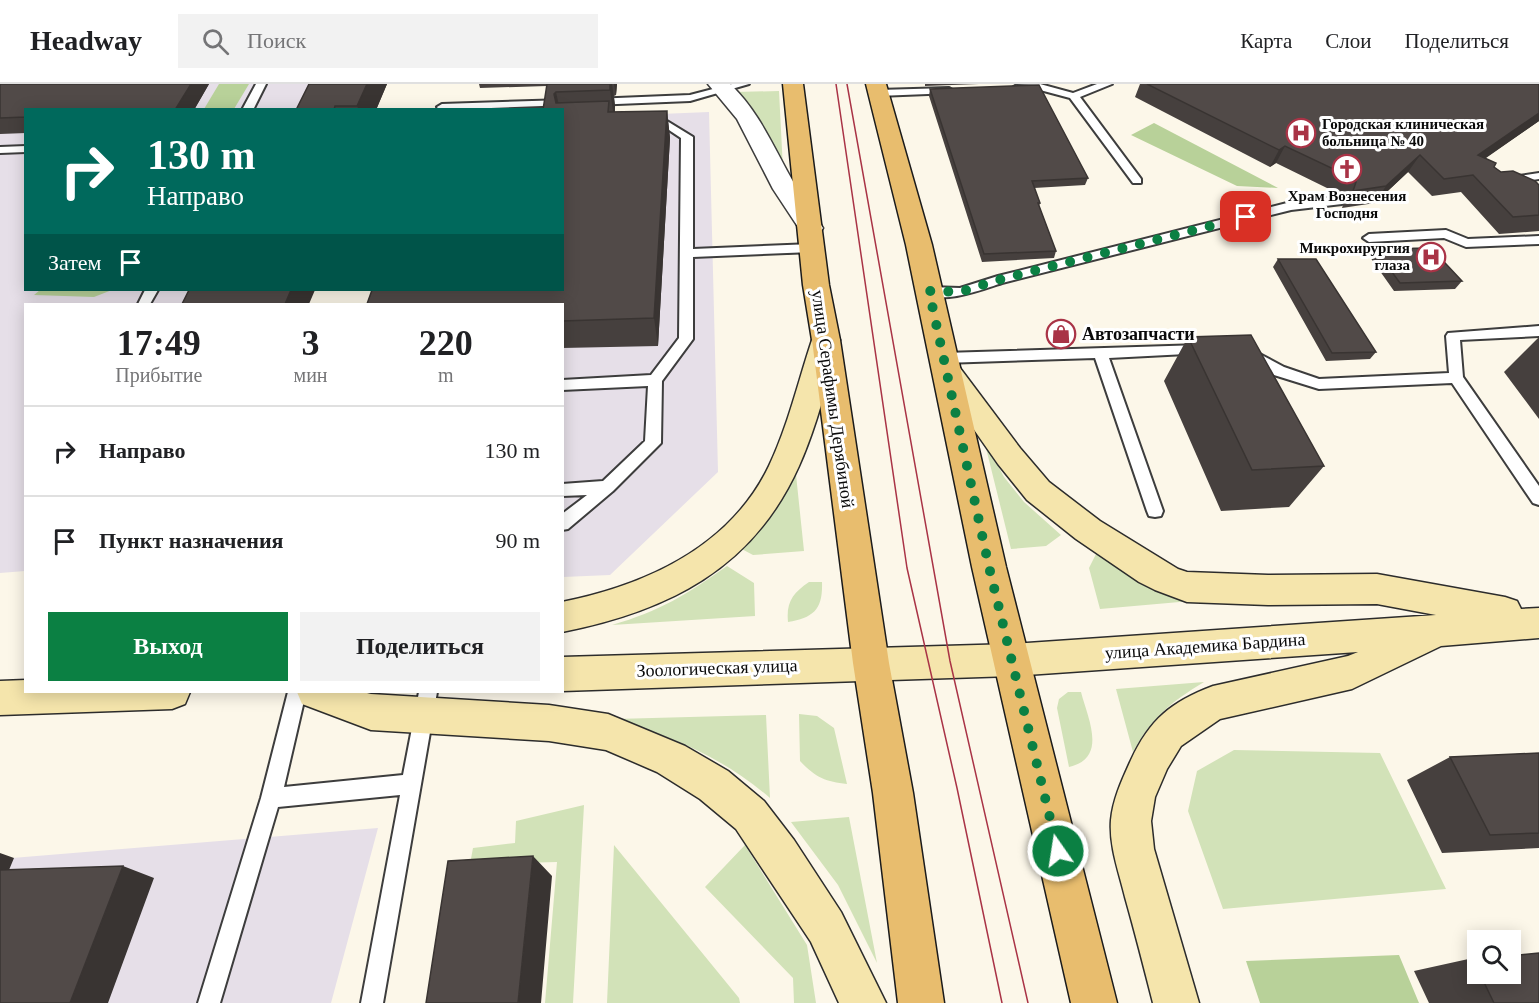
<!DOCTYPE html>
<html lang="ru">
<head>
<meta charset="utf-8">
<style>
  body { margin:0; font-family:Georgia,serif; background:#f2f2f2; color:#202124; height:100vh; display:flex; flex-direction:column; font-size:22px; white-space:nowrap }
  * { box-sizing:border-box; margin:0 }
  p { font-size:20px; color:#757577 }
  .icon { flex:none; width:33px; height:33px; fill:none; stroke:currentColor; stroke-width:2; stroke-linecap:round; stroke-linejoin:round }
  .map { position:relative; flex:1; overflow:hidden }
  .panel { position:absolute; left:24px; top:219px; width:540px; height:390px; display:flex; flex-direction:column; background:#fff; border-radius:0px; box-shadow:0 3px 15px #0003 }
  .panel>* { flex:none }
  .hud { position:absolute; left:24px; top:24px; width:540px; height:183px; border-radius:0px; box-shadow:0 3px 15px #0003; background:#00695c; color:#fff; overflow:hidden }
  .buttons { position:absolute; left:1467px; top:846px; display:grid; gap:12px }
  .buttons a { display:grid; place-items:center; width:54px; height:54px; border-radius:0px; background:#fff; box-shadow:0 3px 15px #0003; font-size:30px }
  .pin { position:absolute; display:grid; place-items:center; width:51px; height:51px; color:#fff; margin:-26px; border-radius:12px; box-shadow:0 3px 9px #0006 }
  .me { position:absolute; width:66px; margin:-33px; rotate:347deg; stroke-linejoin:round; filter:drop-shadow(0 0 4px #0008) }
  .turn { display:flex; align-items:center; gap:21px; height:126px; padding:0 24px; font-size:27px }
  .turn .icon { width:78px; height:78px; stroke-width:2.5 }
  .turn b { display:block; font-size:42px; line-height:51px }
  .then { display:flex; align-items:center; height:57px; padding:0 24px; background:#0003; gap:12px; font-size:22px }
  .eta { display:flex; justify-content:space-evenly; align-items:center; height:102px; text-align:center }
  .eta b { font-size:36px; font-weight:700; line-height:42px }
  .button { display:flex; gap:12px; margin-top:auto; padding:12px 24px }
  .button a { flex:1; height:69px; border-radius:0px; background:#0b8043; color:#fff; font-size:24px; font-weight:700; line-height:69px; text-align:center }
  .button a+a { background:#f2f2f2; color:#202124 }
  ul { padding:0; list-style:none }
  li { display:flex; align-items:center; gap:18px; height:90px; padding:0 24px; border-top:2px solid #e0e0e0 }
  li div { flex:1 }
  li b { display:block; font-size:22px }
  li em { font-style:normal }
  header { display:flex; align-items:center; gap:36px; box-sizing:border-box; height:84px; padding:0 30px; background:#fff; border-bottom:2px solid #e0e0e0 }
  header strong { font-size:28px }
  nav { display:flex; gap:33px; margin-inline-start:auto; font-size:21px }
  .search { width:420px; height:54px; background:#f2f2f2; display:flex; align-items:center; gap:15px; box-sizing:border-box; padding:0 21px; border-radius:0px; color:#757577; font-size:22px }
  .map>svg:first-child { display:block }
  .industrial { fill:#e6dfe8 }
  .green { fill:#d2e2b8 }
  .forest { fill:#b8d199 }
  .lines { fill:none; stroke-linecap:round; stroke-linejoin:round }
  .lane-casing { stroke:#3d3d3d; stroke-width:4 }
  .street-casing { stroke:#3d3d3d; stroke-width:3 }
  .secondary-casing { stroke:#2c2c2c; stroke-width:3 }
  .primary-casing { stroke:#1b1b1b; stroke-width:3 }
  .lane { fill:#fff; fill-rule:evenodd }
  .street { fill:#fff; fill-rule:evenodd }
  .secondary { fill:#f5e5ac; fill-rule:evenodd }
  .primary { fill:#e8bd6e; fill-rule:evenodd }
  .tram { stroke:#a93346; stroke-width:1.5 }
  .wall { fill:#46403e }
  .shaded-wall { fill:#393432 }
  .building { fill:#514a48; stroke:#393432; stroke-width:1.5 }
  .route { stroke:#0b8043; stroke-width:10; stroke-dasharray:0 18 }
  .labels { text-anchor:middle; stroke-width:6; stroke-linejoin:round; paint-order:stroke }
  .far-poi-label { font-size:15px; font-weight:bold; fill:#0a0a0a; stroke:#fff; text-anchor:start }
  .poi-label { font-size:18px; font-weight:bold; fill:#0a0a0a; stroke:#fff; text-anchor:start }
  .street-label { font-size:18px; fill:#0a0a0a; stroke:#fff }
</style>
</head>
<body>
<header>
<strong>Headway</strong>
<div class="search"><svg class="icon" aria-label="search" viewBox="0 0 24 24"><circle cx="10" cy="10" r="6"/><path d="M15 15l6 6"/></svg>Поиск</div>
<nav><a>Карта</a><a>Слои</a><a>Поделиться</a></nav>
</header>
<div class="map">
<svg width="1539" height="919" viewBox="0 0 1539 919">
  <rect width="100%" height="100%" fill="#fcf7e9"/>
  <!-- industrial -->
  <path class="industrial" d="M0,0H312L299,25L26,26V206H208L200,220H26L25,487L0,489Z
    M709,28L718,388L610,491L563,493L562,220H390L562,206L563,34Z
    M378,744L331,919H0V775Z"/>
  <!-- green -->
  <path class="green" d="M779,7L783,85L735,8Z
    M984,356L1004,393L1024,418L1061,451L1046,462L1011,465Z
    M795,381L804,467L753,471L736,462Z
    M1098,466L1191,517L1100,525L1089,484Z
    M727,482L754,499L755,532L612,541C660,527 686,511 727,482Z
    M809,498H822C823,525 814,534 788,538C786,518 793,509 809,498Z
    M1204,598C1171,618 1152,633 1133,668L1116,605Z
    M1068,608H1081C1088,635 1108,674 1069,683L1057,624L1059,615Z
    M799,630L817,632L834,644L847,700C826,698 815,693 800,677Z
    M766,631L770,714C722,673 675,654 615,635Z
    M1234,666L1380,669L1446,805L1223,825L1188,727L1197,687Z
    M584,721L573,919H545L557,778L470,780L473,764L515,759L516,737Z
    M849,733L877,879L838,801L791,738Z
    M614,761L739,914L740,919H607Z
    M745,761L807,861L816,919H794L793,894L705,803Z"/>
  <!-- forest -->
  <path class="forest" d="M219,0H249L234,25H204Z
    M1154,39L1278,104L1237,102L1131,51Z
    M40,206H112L94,213L34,211Z
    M1399,871L1419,919H1260L1246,877Z"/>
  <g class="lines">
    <!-- lane casing -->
    <g class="lane-casing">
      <path id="lane" d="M256,0H266L253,26H242Z
        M732,0H749L690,17L593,21L588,18L593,15L690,11Z
        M1040,0L1073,9L1097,0H1112L1080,13L1141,95V99H1133L1070,14L1040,6L1017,7L1012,4L1017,1Z
        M949,4L954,7L953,9L878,12L873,9L878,6Z
        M565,16L569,17V21L439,26L437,23L442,20Z
        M662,34L693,53V165L812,160L818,164L812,168L693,173V255L662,297L661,359L613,407L568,445L562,446V430L587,411L562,412V400L603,397L645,357L648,302L562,306V296L651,291L679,254L681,54L660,40L648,41L643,38L648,35Z
        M26,62V68L0,69V63Z
        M1539,89V95L1505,100L1499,97L1505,94Z
        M1338,113L1344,117L1342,120L1291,126L1002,199C984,205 937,223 922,207L929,203L960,204L998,192L1291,118Z
        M1446,146L1468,155L1539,152V160L1466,163L1444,154L1369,158L1363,154L1369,150Z
        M145,206H158L150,220H138Z
        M1539,242V252L1460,256L1463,293L1539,402V421L1533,419L1452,299L1319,305L1274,291L1244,273L1242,270L1249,265L1254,267L1284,283L1319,295L1449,289L1446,252L1448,249Z
        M1201,261L1208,266L1206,269L1109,274L1163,427L1161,432L1155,433L1149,432L1147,427L1095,274L944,279L937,274L944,269Z
        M288,608H306L284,703L403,691L419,608H437L383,919H361L400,711L278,723L220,919H198L261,714Z"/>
    </g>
    <!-- street casing -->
    <g class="street-casing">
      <path id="street" d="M708,0H730C760,28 775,67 795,101C803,116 814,130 823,144L820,149L811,152L802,149L773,105L737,35Z"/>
    </g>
    <!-- secondary casing -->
    <g class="secondary-casing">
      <path id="secondary" d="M826,246L836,249L840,256C827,298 817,342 799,382C753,485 668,527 562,548V518C646,501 730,463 769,382C788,342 798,298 812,256L816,249Z
        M947,277L957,280L1020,364L1049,398L1100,437L1178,485L1187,488L1268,491L1377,490L1505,513L1517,517L1521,525L1539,524V554L1441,562L1352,605L1220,635L1181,662L1167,685L1155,713L1151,737L1154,765L1199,919H1153C1144,884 1135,848 1125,813C1119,788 1109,762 1111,736C1113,715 1122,696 1131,676C1150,635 1171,618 1213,602L1348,572L1358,568L1012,592L562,607V573L1012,560L1436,531L1377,520L1268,521L1187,518L1155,506L1139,498L1076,455L1027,416L998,380L933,287L937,280Z
        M26,596V608H190L185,620L172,625L0,631V597Z
        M297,608H363L371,610L549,621L608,630L685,662L728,687L764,717L794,756L841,828L886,919H839L811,858L736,745L700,715L657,688L606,666L549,657L371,646L302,620Z"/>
    </g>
    <!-- primary casing -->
    <g class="primary-casing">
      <path id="primary" d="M783,0H803L829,201L840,256L889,579L913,709L944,919H898L873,709L853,579L812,256L803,201Z
        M866,0H886L932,161L1006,483L1117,919H1071L972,483L906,161Z"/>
    </g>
    <!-- lane -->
    <use href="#lane" class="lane"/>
    <!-- street -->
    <use href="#street" class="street"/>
    <!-- secondary -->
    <use href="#secondary" class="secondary"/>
    <!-- primary -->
    <use href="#primary" class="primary"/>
    <!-- tram -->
    <path class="tram" d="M836,0L907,484L957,704L1002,919
      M847,0L950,577L1028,919"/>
  </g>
  <!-- wall -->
  <path class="wall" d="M0,0H209L194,26H26V49L0,50Z
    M309,0H387L376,26H296Z
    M479,0H617L616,11L614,12L615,22V28L667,27L670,54L658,262L562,264V206L547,2L480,4Z
    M925,0H979L925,2Z
    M1140,0H1539V37L1485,74L1494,83L1501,88L1539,101V147L1499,150L1461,108L1432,112L1408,88L1375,119L1342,124L1345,115L1334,111L1329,105L1276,79L1270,83L1135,13Z
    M930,5L1088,94L1085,101L1034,104L1040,119L1039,122L1056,167L1054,174L982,178L929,12Z
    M1375,165L1462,197L1455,205L1394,207L1370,173Z
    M1278,175L1376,268L1370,275L1326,277L1273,183Z
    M1188,253L1324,382L1289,423L1221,427L1164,297Z
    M1539,253V335L1504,288Z
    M1539,669V764L1442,769L1407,696L1450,673Z
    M1473,874H1478V890H1510L1539,919H1429L1414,887Z"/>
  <!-- shaded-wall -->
  <path class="shaded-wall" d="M191,0H209L194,26H175Z
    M367,0H387L376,26H359L357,22Z
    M610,0H612L615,22L614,34L610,6Z
    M614,0H617L616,11Z
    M556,8L560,26H557L554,10Z
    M667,27L670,54L658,262L654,234Z
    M1539,29V37L1466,88L1478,71Z
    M1285,62L1276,79L1270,83L1279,66Z
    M1420,71L1408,88L1375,119L1386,102Z
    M291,206H315L309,220H285Z
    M0,769L14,774L4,798L0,797Z
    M533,772L552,792L541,919H518Z
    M123,782L154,794L108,919H70Z"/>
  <!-- building -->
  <path class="building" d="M0,0H191L175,26H26V33L0,34Z
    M309,0H367L357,22H335L334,26H296Z
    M547,0H610V6L556,8L554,10L556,19L609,17L608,28L667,27L654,234L562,237V220H367L372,206H562V26H543Z
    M1147,0H1539V29L1478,71L1496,79L1494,83L1501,88L1513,87L1535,97L1539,101V131L1513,133L1473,91L1444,95L1420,71L1386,102L1353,107L1356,98L1344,94L1340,88L1285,62L1279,66Z
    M1039,1L1088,94L1032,97L1040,119H1038L1056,167L984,170L930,5Z
    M1431,164L1462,197L1400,199L1375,165Z
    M1278,175H1316L1376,268L1332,269Z
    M189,206H291L285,220H182Z
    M1251,251L1324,382L1252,386L1188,253Z
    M1539,669V749L1490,751L1450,673Z
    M533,772L518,919H426L448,777Z
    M123,782L70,919H0V786Z
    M1539,869V919H1494L1480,890H1510V872Z
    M1473,874H1478V884Z"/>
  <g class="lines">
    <!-- route -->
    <path class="route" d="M1058,767L989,483L929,207L961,208L998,196L1246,133"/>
  </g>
  <!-- icons -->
  <defs>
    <g id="hospital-ring" transform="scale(1.5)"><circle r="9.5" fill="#fff" stroke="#a93346" stroke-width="1.5"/><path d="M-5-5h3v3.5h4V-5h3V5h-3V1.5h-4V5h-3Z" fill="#a93346"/></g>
    <g id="church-ring" transform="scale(1.5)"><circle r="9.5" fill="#fff" stroke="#a93346" stroke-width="1.5"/><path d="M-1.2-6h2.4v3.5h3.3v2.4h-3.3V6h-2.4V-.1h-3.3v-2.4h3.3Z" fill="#a93346"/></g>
    <g id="shop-ring" transform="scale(1.5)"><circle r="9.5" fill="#fff" stroke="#a93346" stroke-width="1.5"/><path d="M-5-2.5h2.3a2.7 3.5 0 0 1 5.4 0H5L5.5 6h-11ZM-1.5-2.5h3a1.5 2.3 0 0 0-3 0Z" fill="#a93346"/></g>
  </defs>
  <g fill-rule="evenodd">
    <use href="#hospital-ring" x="1301" y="49"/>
    <use href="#church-ring" x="1347" y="85"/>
    <use href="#hospital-ring" x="1431" y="173"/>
    <use href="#shop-ring" x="1061" y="250"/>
  </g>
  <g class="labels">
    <!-- far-poi labels -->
    <g class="far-poi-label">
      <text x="1322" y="45">Городская клиническая<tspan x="1322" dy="17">больница № 40</tspan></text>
      <text x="1347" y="117" text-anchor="middle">Храм Вознесения<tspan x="1347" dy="17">Господня</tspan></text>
      <text x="1410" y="169" text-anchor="end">Микрохирургия<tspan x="1410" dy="17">глаза</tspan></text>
    </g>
    <!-- poi labels -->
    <g class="poi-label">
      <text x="1082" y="256">Автозапчасти</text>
    </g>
    <!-- street labels -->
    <g class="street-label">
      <text transform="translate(833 315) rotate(82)" y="6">улица Серафимы Дерябиной</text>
      <text transform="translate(1205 562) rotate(-4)" y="6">улица Академика Бардина</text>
      <text transform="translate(717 584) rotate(-2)" y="6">Зоологическая улица</text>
    </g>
  </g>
</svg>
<div class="buttons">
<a><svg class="icon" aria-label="search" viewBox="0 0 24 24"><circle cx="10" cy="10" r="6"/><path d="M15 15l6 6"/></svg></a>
</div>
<div class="pin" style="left:1246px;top:133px;background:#d93025"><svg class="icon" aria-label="arrive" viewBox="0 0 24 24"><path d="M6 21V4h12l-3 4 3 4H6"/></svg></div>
<svg class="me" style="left:1058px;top:767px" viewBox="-20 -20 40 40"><circle r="17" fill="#0b8043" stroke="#fff" stroke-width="3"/><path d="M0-11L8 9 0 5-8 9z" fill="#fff"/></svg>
<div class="hud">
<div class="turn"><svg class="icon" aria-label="right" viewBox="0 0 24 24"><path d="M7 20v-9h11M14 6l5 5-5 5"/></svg><div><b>130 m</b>Направо</div></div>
<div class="then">Затем<svg class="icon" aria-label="arrive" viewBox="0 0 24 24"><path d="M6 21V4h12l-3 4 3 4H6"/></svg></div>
</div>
<section class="panel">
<div class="eta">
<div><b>17:49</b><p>Прибытие</p></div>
<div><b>3</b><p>мин</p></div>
<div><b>220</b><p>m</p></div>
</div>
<ul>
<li><svg class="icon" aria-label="right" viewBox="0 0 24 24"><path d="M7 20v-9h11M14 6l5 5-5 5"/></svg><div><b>Направо</b></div><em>130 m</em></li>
<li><svg class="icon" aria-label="arrive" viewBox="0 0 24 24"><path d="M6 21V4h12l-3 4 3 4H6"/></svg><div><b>Пункт назначения</b></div><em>90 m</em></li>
</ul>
<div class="button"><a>Выход</a><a>Поделиться</a></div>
</section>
</div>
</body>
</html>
